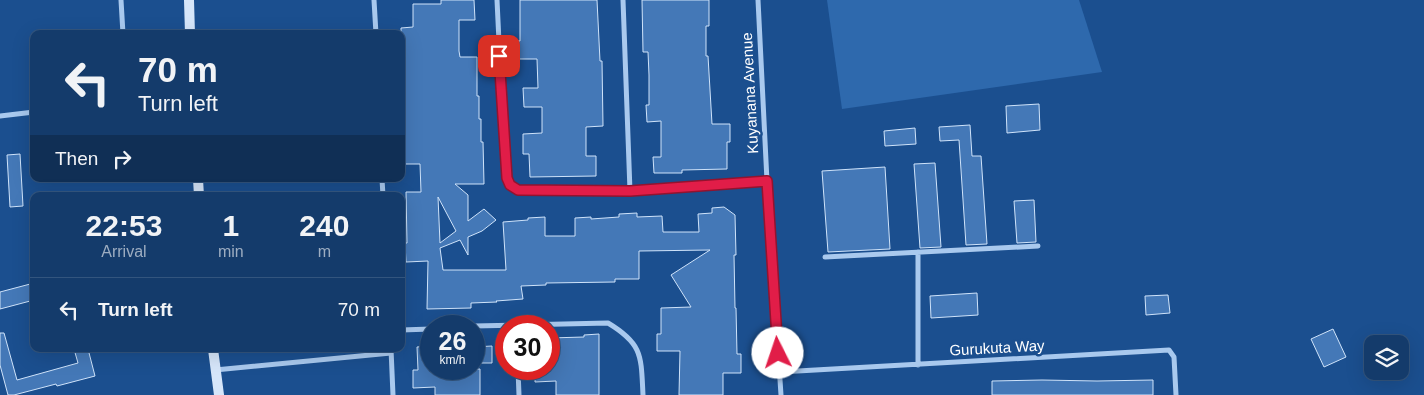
<!DOCTYPE html>
<html lang="en">
<head>
<meta charset="utf-8">
<style>
  body { margin:0; font-family:Helvetica,sans-serif; background:#214673; color:#f1f3f6; height:100vh; display:flex; flex-direction:column; font-size:19px; white-space:nowrap }
  * { box-sizing:border-box; margin:0 }
  p { font-size:16px; color:#9dadc1 }
  .icon { flex:none; width:28px; height:28px; fill:none; stroke:currentColor; stroke-width:2; stroke-linecap:round; stroke-linejoin:round }
  .map { position:relative; flex:1; overflow:hidden }
  .details { position:absolute; left:30px; top:192px; width:375px; height:160px; display:flex; flex-direction:column; background:#143b6b; border-radius:10px; box-shadow:0 5px 20px #0002,0 0 0 1px #33557e }
  .details>* { flex:none }
  .banner { position:absolute; left:30px; top:30px; width:375px; height:152px; border-radius:10px; box-shadow:0 5px 20px #0002,0 0 0 1px #33557e; background:#143b6b; color:#f1f3f6; overflow:hidden }
  .controls { position:absolute; left:1364px; top:335px; display:grid; gap:10px }
  .controls a { display:grid; place-items:center; width:45px; height:45px; border-radius:10px; background:#143b6b; box-shadow:0 5px 20px #0002,0 0 0 1px #33557e; font-size:25px }
  .speed { position:absolute; left:420px; top:315px; display:flex; gap:10px; font-size:25px; font-weight:700; text-align:center }
  .speed>* { display:grid; place-content:center; width:65px; height:65px; border-radius:50%; background:#143b6b; box-shadow:0 5px 20px #0002,0 0 0 1px #33557e; line-height:1 }
  .speed small { font-size:12px; font-weight:400 }
  .speed .limit { border:8px solid #d22; background:#fff; color:#111 }
  .pin { position:absolute; display:grid; place-items:center; width:42px; height:42px; color:#fff; margin:-21px; border-radius:10px; box-shadow:0 2px 8px #0006 }
  .me { position:absolute; width:55px; margin:-28px; rotate:356deg; stroke-linejoin:round; filter:drop-shadow(0 0 4px #0008) }
  .turn { display:flex; align-items:center; gap:18px; height:105px; padding:0 25px; font-size:22px }
  .turn .icon { width:65px; height:65px; stroke-width:2.5 }
  .turn b { display:block; font-size:35px; line-height:42px }
  .then { display:flex; align-items:center; height:48px; padding:0 25px; background:#0003; gap:10px; font-size:19px }
  .eta { display:flex; justify-content:space-evenly; align-items:center; height:85px; text-align:center }
  .eta b { font-size:30px; font-weight:800; line-height:35px }
  ul { padding:0; list-style:none }
  li { display:flex; align-items:center; gap:15px; height:65px; padding:0 25px; border-top:1px solid #33557e }
  li div { flex:1 }
  li b { display:block; font-size:19px }
  li em { font-style:normal }
  .map>svg:first-child { display:block }
  .green { fill:#2e69ad }
  .building { fill:#4478b7; stroke:#cfe3fa; fill-rule:evenodd }
  .lines { fill:none; stroke-linecap:round; stroke-linejoin:round }
  .minor { stroke:#a9c9ee; stroke-width:5 }
  .secondary { stroke:#d6e6fa; stroke-width:10 }
  .route-casing { stroke:#92132f; stroke-width:12 }
  .route { stroke:#e11d48; stroke-width:9 }
  .labels { text-anchor:middle; stroke-width:5; stroke-linejoin:round; paint-order:stroke }
  .street-label { font-size:15px; fill:#fff; stroke:#1b4f8f }
</style>
</head>
<body>
<div class="map">
<svg width="1424" height="395" viewBox="0 0 1424 395">
  <rect width="100%" height="100%" fill="#1b4f8f"/>
  <!-- green -->
  <path class="green" d="M827,0H1079L1102,72L842,109Z"/>
  <!-- building -->
  <path class="building" d="M441,0H474L475,20H459V51L460,57H477V96H479V119H481V142H483L484,184H455L468,195V221L484,209L496,220L482,231L468,237V255L460,240L440,248L443,270H506L503,222L528,220V218L545,217V236H575V218L591,217V219L619,217V214L637,213V217L662,216L663,232H699L698,214L712,213V208L724,207L735,215L736,255H734L735,308H736L737,354H741V373H723V395H679L680,351H657V334H661V308L691,307L671,275L710,250L639,251V279H615V282L546,283V285L521,286L523,299L496,301L497,302L471,303V308L427,309L428,261L406,262L405,243H407L406,192H421L420,164H403L401,28L413,27V4H441ZM438,197L456,231L440,243Z
    M520,0H597L600,61H602L603,126L586,127V156H596V176L530,177L529,154H523V134L542,133V107H524L523,88H538L537,59H518V41H520Z
    M642,0H709V26H706V56H708L712,124H730V142H727V169L682,170V173H654L653,157H661V121L647,122L646,105H649V75L648,52H643Z
    M1039,104L1040,130L1007,133L1006,106Z
    M970,125L972,156H981L987,244L966,245L959,140L940,141L939,127Z
    M915,128L916,144L885,146L884,131Z
    M20,154L23,206L10,207L7,155Z
    M935,163L941,247L920,248L914,164Z
    M885,167L890,249L828,252L822,171Z
    M1034,200L1036,242L1017,243L1014,201Z
    M34,283V300L0,309V292Z
    M977,293L978,315L931,318L930,296Z
    M1168,295L1170,313L1146,315L1145,296Z
    M1333,329L1346,357L1324,367L1311,339Z
    M0,333H4L17,380L78,363L74,349H88L95,376L57,386L56,384L14,395H8L0,365Z
    M599,334V395H556V381L535,382V369H549V338L584,337V335Z
    M431,346V370L480,369V395H435V387L413,388V370H418L417,347Z
    M492,346V363H474V347Z
    M1042,380L1097,381L1153,380V395H992V381Z"/>
  <g class="lines">
    <!-- minor -->
    <path class="minor" d="M121,0L123,34
      M374,0L376,34
      M497,0L505,168C507,179 509,184 519,191H630L767,181
      M623,0L630,191
      M758,0L767,181L781,395
      M0,116L34,112
      M382,179L383,196
      M918,252V365
      M825,257L1038,246
      M474,326L608,323C643,344 641,356 643,395
      M401,330L431,329
      M391,349L393,395
      M518,369L519,395
      M215,370L391,353
      M780,372L1169,350L1174,357L1176,395"/>
    <!-- secondary -->
    <path class="secondary" d="M189,0L190,34
      M198,179L199,196
      M213,349L219,395"/>
  </g>
  <g class="lines">
    <!-- route casing -->
    <g class="route-casing">
      <path id="route" d="M499,56L507,178L510,185L518,190L630,191L767,181L778,353"/>
    </g>
    <!-- route -->
    <use href="#route" class="route"/>
  </g>
  <g class="labels">
    <!-- street labels -->
    <g class="street-label">
      <text transform="translate(750 93) rotate(-93)" y="5">Kuyanana Avenue</text>
      <text transform="translate(997 348) rotate(-3)" y="5">Gurukuta Way</text>
    </g>
  </g>
</svg>
<div class="controls">
<a><svg class="icon" aria-label="layers" viewBox="0 0 24 24"><path d="M12 4l9 5-9 5-9-5zM3 14l9 5 9-5"/></svg></a>
</div>
<div class="speed"><div>26<small>km/h</small></div><div class="limit">30</div></div>
<div class="pin" style="left:499px;top:56px;background:#d93025"><svg class="icon" aria-label="arrive" viewBox="0 0 24 24"><path d="M6 21V4h12l-3 4 3 4H6"/></svg></div>
<svg class="me" style="left:778px;top:353px" viewBox="-20 -20 40 40"><circle r="19" fill="#fff"/><path d="M0-13L10 11 0 6-10 11z" fill="#e11d48"/></svg>
<div class="banner">
<div class="turn"><svg class="icon" aria-label="left" viewBox="0 0 24 24"><path d="M17 20v-9H6M10 6l-5 5 5 5"/></svg><div><b>70 m</b>Turn left</div></div>
<div class="then">Then<svg class="icon" aria-label="right" viewBox="0 0 24 24"><path d="M7 20v-9h11M14 6l5 5-5 5"/></svg></div>
</div>
<section class="details">
<div class="eta">
<div><b>22:53</b><p>Arrival</p></div>
<div><b>1</b><p>min</p></div>
<div><b>240</b><p>m</p></div>
</div>
<ul>
<li><svg class="icon" aria-label="left" viewBox="0 0 24 24"><path d="M17 20v-9H6M10 6l-5 5 5 5"/></svg><div><b>Turn left</b></div><em>70 m</em></li>
</ul>
</section>
</div>
</body>
</html>
